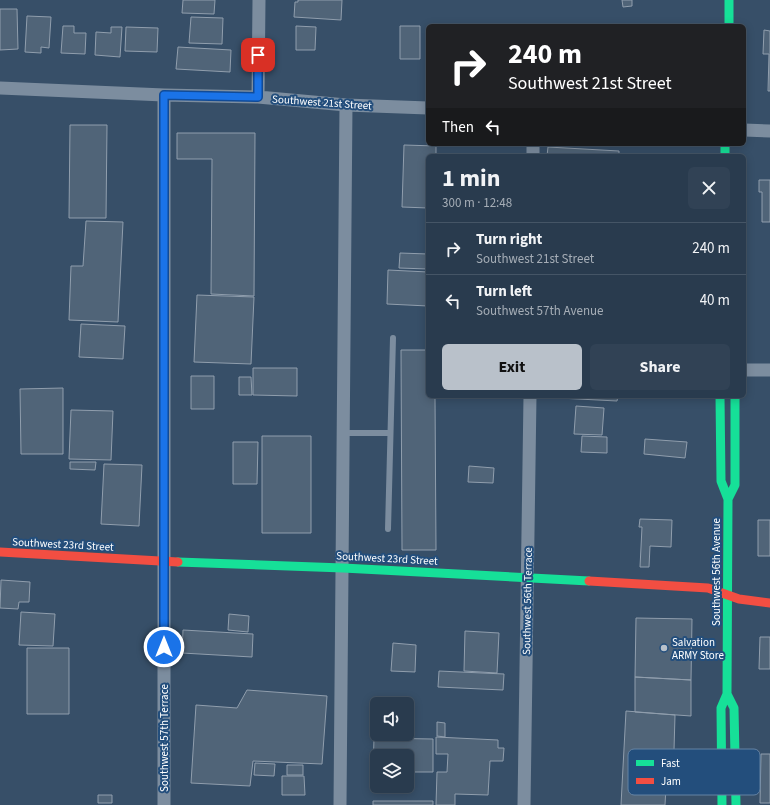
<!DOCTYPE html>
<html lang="en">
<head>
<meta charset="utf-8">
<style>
  body { margin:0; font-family:"Source Sans 3",sans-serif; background:#314255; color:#f1f3f6; height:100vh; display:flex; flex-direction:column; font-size:15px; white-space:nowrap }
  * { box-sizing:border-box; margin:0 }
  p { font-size:13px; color:#a5adb6 }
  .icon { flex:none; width:22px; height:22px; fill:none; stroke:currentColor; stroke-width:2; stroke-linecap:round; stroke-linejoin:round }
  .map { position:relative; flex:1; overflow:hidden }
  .side { position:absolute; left:426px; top:154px; width:320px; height:244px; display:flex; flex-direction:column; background:#293b4e; border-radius:6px; box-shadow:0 2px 10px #0003,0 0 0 1px #455566 }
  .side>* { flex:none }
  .top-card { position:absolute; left:426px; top:24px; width:320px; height:122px; border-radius:6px; box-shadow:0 2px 10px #0003,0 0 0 1px #455566; background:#202124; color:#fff; overflow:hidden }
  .fabs { position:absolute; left:370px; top:697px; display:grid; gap:8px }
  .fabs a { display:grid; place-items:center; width:44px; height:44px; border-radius:6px; background:#293b4e; box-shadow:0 2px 10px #0003,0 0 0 1px #455566; font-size:20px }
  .pin { position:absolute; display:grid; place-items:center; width:34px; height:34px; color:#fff; margin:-17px; border-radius:8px; box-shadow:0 2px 6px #0006 }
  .me { position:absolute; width:44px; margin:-22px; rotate:0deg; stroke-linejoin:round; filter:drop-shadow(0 0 3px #0008) }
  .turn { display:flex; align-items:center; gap:14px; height:84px; padding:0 16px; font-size:18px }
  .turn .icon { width:52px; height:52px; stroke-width:2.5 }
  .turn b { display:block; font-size:28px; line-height:34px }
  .then { display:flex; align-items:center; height:38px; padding:0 16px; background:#0003; gap:8px; font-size:15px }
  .round { display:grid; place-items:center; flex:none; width:42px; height:42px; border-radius:6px; background:#314255 }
  .summary { display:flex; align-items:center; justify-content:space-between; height:68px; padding:0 16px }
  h1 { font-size:24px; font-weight:700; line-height:30px }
  .primary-button { display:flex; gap:8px; margin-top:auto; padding:8px 16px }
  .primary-button a { flex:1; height:46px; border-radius:6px; background:#b9c1ca; color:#111; font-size:16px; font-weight:700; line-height:46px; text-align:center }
  .primary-button a+a { background:#314255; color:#f1f3f6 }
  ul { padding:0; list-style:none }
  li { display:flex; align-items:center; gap:12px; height:52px; padding:0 16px; border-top:1px solid #455566 }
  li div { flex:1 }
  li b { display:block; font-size:15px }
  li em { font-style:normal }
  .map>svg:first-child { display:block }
  .building { fill:#506478; stroke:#909ead }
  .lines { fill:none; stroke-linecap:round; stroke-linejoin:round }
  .lane { stroke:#7c8d9f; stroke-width:6 }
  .street { stroke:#7c8d9f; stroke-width:13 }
  .fast { stroke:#16e098; stroke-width:9 }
  .jam { stroke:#f24e42; stroke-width:9 }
  .route-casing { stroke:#114b97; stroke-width:10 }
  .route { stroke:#1a73e8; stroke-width:7 }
  .poi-dot { fill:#b9c1ca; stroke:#234e7c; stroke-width:1.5 }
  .labels { text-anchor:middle; stroke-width:4; stroke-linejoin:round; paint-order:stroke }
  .street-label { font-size:11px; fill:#fff; stroke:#234e7c }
  .poi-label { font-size:11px; fill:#fff; stroke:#234e7c; text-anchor:start }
  .key { fill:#234e7c; stroke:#6583a3; stroke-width:1 }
  .key-label { font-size:11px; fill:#fff }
</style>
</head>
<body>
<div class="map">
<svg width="770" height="805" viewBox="0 0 770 805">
  <rect width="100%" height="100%" fill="#374f68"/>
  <!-- building -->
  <path class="building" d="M183,0H215L214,14L182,13Z
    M298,0H342L341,20L294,17L295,2H298Z
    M622,0H632V6L623,7Z
    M0,9H17L18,49L0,50Z
    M27,16L51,17L49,48L41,47V53L25,52Z
    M191,17L223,18L222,44L189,43Z
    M63,26H74V33H86L85,54L61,53Z
    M296,26L316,27L315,50H296Z
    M400,26H420V59H400Z
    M111,27H122L120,57L95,55L96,32L111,33Z
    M126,27L158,28L157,52L125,51Z
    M764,30L770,31V91H768L769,54H763Z
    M178,47L231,50L230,72L176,69Z
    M70,125H107L106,218H69Z
    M177,133H255L254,296L211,294L212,159H177Z
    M404,145L436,146V156H428V208L402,207Z
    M548,147L619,151V156H547Z
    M759,180H770V222H762V192H759Z
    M86,221L123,222L118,322L69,320L71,266H83Z
    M400,253L428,254V269L399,268Z
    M388,270L428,272V306L387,304Z
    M197,295L254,297L251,364L194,362Z
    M81,324L125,326L123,359L79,357Z
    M401,350H428V396H435L436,550H402Z
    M253,368H297V396L253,395Z
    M191,376H214V409H191Z
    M239,377H251L252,395H239Z
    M63,388V454H21L20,389Z
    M559,396H618L617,401L559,398Z
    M576,406L604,408L602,435L574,434Z
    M71,410L113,411L111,460L69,459Z
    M262,436H311V533H262Z
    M582,436L607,437V453L581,452Z
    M645,439L687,442L685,458L644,454Z
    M233,442H258L257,484H233Z
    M70,462H96L95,470L70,469Z
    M104,464L142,465L139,526L101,524Z
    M469,466L494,468L493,483L468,482Z
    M640,519L672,520L671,547L650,546L649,567H640L642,527H639Z
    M758,520H770V556H758Z
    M1,580L30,582L29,602H19L18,609L0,608Z
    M21,612L55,614L53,646L19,645Z
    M229,614L249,616L248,632L228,630Z
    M636,618L692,619L691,680L635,677Z
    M183,630L253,634L252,657L182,653Z
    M465,631L499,633L497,673L464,671Z
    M760,637H770V669H759Z
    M393,643L416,645L415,672L391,671Z
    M27,648H69V714H27Z
    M439,671L504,674L503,690L438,687Z
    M635,677L691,680V716L635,712Z
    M247,690L327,696L322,764L253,761L250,786L191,783L196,705L237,708Z
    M626,711L675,715L674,750H668L665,805H621Z
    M437,722L445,723V737L437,736Z
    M436,737L498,740V748H504L503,761H490L488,795L455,794V805H436L437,772H447L448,754H436Z
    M374,738L433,739V772H407V756H377V771H373Z
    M761,754H770V803H760Z
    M255,763L275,764L274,776L254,775Z
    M287,765H303V775H287Z
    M282,776H304L305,795H282Z
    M98,795H112V803H98Z
    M373,801H433V805H373Z"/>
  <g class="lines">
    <!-- lane -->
    <path class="lane" d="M343,433H390
      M388,529L393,338"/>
    <!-- street -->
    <path class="street" d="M0,88L164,95L258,97L346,105L428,108
      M258,97L259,0
      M744,130L770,131
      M533,156V144
      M744,370H770
      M164,805V95
      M340,805L346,105
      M524,805L530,396"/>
    <!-- fast -->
    <path class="fast" d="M729,0V26
      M725,144V156
      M720,396L721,481L728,499L727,694L721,708L722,805
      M728,499L735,485V396
      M178,562L343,568L589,581
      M727,694L734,708L736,805"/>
    <!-- jam -->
    <path class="jam" d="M0,552L178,562
      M589,581L708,588L739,599L770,603"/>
  </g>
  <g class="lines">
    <!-- route casing -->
    <g class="route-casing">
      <path id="route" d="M164,647V95L258,97V55"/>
    </g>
    <!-- route -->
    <use href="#route" class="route"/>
  </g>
  <!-- markers -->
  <circle class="poi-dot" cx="664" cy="648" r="4"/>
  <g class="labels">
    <!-- street labels -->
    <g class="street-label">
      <text transform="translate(322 102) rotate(4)" y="4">Southwest 21st Street</text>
      <text transform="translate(63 544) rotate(3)" y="4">Southwest 23rd Street</text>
      <text transform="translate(387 558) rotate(3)" y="4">Southwest 23rd Street</text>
      <text transform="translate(716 572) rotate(-90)" y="4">Southwest 56th Avenue</text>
      <text transform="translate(527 601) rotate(-89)" y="4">Southwest 56th Terrace</text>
      <text transform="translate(164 738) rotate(-90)" y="4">Southwest 57th Terrace</text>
    </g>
    <!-- poi labels -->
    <g class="poi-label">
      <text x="672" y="646">Salvation<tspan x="672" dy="13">ARMY Store</tspan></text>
    </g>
  </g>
  <!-- legend -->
  <rect x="628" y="749" width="132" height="46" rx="6" class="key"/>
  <rect x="636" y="760" width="18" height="6" fill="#16e098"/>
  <rect x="636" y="778" width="18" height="6" fill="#f24e42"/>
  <g class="key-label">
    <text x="661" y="767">Fast</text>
    <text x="661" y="785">Jam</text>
  </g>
</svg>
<div class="fabs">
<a><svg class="icon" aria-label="sound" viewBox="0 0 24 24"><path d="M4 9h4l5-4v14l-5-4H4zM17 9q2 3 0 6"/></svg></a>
<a><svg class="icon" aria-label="layers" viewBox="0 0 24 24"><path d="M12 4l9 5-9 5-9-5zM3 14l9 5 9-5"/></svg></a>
</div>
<div class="pin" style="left:258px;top:55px;background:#d93025"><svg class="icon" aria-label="arrive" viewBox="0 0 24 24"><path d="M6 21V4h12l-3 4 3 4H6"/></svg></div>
<svg class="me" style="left:164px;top:647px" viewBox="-20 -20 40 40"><circle r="17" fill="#1a73e8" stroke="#fff" stroke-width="3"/><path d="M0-11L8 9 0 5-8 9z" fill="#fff"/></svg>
<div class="top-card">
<div class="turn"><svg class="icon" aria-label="right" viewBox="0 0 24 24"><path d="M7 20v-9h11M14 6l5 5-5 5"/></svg><div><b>240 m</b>Southwest 21st Street</div></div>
<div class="then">Then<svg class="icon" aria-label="left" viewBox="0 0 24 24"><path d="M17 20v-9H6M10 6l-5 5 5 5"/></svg></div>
</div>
<section class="side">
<div class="summary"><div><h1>1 min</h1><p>300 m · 12:48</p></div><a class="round"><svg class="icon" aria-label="close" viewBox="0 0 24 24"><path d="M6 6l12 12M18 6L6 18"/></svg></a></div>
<ul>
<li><svg class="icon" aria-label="right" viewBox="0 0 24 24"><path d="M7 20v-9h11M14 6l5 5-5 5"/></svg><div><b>Turn right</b><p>Southwest 21st Street</p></div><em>240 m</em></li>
<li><svg class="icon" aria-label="left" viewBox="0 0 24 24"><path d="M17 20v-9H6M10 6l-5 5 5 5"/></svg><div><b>Turn left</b><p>Southwest 57th Avenue</p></div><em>40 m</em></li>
</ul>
<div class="primary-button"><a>Exit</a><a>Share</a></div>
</section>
</div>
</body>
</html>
